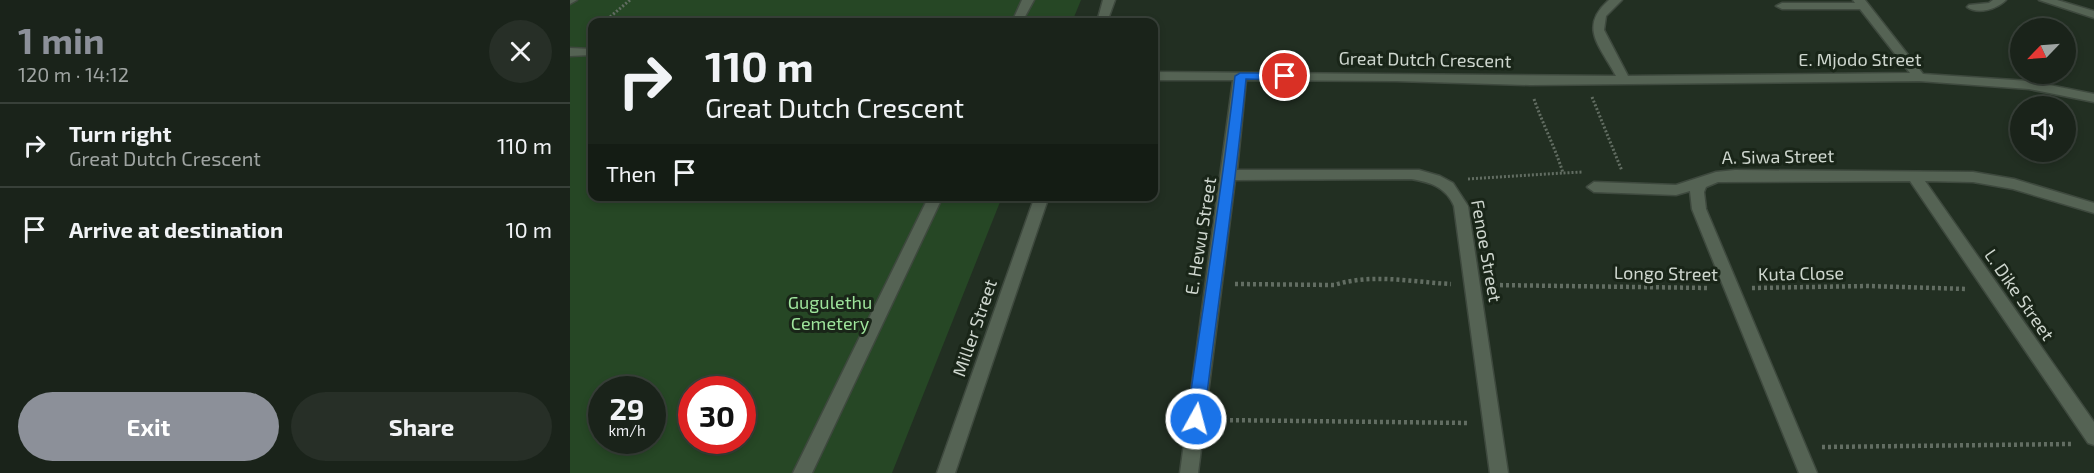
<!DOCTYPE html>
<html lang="en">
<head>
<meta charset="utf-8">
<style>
  body { margin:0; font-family:"Exo 2",sans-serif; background:#272f27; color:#f1f3f6; height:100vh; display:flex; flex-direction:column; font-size:22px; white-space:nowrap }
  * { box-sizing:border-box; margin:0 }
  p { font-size:20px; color:#9fa4a2 }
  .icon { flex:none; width:33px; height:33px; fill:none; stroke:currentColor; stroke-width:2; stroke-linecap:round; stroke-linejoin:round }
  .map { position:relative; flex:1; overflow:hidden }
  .side { display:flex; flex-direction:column; background:#1a231a; width:570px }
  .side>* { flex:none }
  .guide { position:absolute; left:18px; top:18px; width:570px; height:183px; border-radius:12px; box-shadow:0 3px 9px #0003,0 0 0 2px #384039; background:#1a231a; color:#f1f3f6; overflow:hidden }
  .needle { width:39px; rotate:245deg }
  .buttons { position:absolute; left:1440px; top:18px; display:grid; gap:12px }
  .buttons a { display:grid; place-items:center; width:66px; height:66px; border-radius:50%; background:#1a231a; box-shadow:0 3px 9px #0003,0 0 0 2px #384039; font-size:30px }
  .speed { position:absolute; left:18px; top:376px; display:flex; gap:12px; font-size:30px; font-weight:700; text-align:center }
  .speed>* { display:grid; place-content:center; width:78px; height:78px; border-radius:50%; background:#1a231a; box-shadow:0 3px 9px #0003,0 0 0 2px #384039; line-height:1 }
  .speed small { font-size:15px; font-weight:400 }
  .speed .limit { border:9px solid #d22; background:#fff; color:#111 }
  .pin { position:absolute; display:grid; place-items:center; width:51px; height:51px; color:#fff; margin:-26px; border:3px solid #fff; border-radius:50%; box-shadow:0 2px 6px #0007 }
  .me { position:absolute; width:66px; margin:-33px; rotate:7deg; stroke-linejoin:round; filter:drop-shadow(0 0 4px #0008) }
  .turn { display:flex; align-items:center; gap:21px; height:126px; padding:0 18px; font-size:27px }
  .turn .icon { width:78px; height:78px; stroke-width:2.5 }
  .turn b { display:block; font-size:42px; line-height:51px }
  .then { display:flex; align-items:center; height:57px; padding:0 18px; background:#0003; gap:12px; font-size:22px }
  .round { display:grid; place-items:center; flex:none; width:63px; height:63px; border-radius:32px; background:#272f27 }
  .summary { display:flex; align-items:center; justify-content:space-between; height:102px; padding:0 18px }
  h1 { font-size:36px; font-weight:700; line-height:45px; color:#8c9099 }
  .primary-button { display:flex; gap:12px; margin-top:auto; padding:12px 18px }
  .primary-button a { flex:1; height:69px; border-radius:36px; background:#8c9099; color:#fff; font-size:24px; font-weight:700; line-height:69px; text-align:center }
  .primary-button a+a { background:#272f27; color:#f1f3f6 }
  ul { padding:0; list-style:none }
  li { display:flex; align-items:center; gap:18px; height:84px; padding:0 18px; border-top:2px solid #384039 }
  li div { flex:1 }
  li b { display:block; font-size:22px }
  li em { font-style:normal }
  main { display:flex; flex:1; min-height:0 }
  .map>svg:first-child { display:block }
  .green { fill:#264725; fill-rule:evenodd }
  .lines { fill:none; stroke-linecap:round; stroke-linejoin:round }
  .service-casing { stroke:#3e493e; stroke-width:3 }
  .minor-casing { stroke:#3e493e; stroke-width:3 }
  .tertiary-casing { stroke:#3e493e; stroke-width:3 }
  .path-far1 { stroke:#626d62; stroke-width:3; stroke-dasharray:2 2; stroke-linecap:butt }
  .path { stroke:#626d62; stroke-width:4.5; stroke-dasharray:3 3; stroke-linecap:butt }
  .service { fill:#556354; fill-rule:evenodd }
  .minor { fill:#556354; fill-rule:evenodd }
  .tertiary { fill:#556354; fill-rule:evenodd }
  .route { fill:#1a73e8; stroke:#114b97; stroke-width:1.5 }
  .labels { text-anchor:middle; stroke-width:6; stroke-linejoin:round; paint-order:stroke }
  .street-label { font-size:18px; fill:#ced6ce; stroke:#192518 }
  .park-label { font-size:18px; fill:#9ee49b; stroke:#192518 }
</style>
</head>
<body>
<main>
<section class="side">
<div class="summary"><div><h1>1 min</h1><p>120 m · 14:12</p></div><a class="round"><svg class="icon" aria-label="close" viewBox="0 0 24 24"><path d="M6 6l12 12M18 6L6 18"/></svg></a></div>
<ul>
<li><svg class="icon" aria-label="right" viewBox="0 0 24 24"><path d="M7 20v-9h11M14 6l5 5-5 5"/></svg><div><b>Turn right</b><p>Great Dutch Crescent</p></div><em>110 m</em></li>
<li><svg class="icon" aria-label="arrive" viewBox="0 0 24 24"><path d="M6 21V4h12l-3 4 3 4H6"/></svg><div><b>Arrive at destination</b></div><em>10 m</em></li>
</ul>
<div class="primary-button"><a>Exit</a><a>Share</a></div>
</section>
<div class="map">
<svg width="1524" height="473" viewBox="0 0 1524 473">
  <rect width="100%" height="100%" fill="#222f22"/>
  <!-- green -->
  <path class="green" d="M0,0H511L502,22H22V196L432,197L322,473H0ZM32,390H82V441H32ZM122,390H172V441H122Z"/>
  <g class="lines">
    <!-- service casing -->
    <g class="service-casing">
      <path id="service" d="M0,0H7L0,4Z
        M452,0H464L452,22H442Z
        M0,48L22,49V55L0,56Z
        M359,196H373L242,473H223Z"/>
    </g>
    <!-- minor casing -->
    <g class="minor-casing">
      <path id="minor" d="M1039,0H1052L1036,16L1034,30L1058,76L1340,73L1290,9H1212L1206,6L1212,3H1285L1283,0H1295L1353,74L1459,81L1524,94V102L1459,89L1349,81L960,85L826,81L676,80L667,170H849L870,176L883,183L898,206L938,473H920L884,206C876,187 860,182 841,179L665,180L628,473H610L663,80H584V72L1046,76C1030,46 1008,27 1039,0Z
        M1423,0H1436C1427,9 1408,15 1397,7L1399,5L1419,3Z
        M1469,0H1487L1524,11V18Z
        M1165,170L1403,172L1444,179L1524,203V213L1443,189L1403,182L1355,181L1524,422V445L1518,443L1340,181L1148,182L1136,187L1134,192L1136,209L1247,473H1229L1122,209L1120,191L1106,195L1024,192L1017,187L1024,182L1106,185L1146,172Z"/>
    </g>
    <!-- tertiary casing -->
    <g class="tertiary-casing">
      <path id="tertiary" d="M533,0H545L537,22H527Z
        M465,196H479L385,473H367Z"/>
    </g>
    <!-- path-far1 -->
    <path class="path-far1" d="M34,22L60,0
      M1022,97L1052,171
      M964,99C973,125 985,147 993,173L1013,172
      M898,179L993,173"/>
    <!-- path -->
    <path class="path" d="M665,284L764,285C803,273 841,282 881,284
      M924,285L1139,288
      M1182,288L1298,286L1397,289
      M648,420L899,423
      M1252,447L1502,444"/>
    <!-- service -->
    <use href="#service" class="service"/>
    <!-- minor -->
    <use href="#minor" class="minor"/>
    <!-- tertiary -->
    <use href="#tertiary" class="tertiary"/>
  </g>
  <!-- route -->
  <path class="route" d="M670,73H715L721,76L715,80L676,79C665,193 647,306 634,419L631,425L626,427L620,425L617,419C633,305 652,191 665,76Z"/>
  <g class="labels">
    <!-- street labels -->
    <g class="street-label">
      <text transform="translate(855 60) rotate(1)" y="6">Great Dutch Crescent</text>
      <text x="1290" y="66">E. Mjodo Street</text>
      <text transform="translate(1208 157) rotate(-1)" y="6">A. Siwa Street</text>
      <text transform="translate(631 236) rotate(-81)" y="6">E. Hewu Street</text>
      <text transform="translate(916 251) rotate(80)" y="6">Fenoe Street</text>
      <text transform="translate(1096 274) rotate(1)" y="6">Longo Street</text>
      <text transform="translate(1231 274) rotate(-1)" y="6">Kuta Close</text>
      <text transform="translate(1449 295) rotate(55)" y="6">L. Dike Street</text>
      <text transform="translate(405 328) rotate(-71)" y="6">Miller Street</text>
    </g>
    <!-- park labels -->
    <g class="park-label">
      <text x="260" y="309">Gugulethu<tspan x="260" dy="21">Cemetery</tspan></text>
    </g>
  </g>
</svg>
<div class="buttons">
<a><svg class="needle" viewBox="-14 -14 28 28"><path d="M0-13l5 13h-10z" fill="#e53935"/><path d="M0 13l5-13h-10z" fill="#9fa4a2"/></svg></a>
<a><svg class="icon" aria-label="sound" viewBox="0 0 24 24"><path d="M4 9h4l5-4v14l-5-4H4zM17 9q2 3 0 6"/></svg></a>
</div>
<div class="speed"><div>29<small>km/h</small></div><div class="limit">30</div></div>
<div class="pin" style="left:715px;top:76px;background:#d93025"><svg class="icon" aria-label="arrive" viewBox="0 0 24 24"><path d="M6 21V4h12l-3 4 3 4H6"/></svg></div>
<svg class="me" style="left:626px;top:419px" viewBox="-20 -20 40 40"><circle r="17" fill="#1a73e8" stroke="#fff" stroke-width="3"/><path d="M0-11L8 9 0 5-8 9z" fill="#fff"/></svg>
<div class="guide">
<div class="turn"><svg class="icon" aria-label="right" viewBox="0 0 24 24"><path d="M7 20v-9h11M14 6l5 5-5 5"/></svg><div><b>110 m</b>Great Dutch Crescent</div></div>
<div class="then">Then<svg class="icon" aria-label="arrive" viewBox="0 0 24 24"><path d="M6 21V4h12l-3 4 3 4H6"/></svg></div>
</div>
</div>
</main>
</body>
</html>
